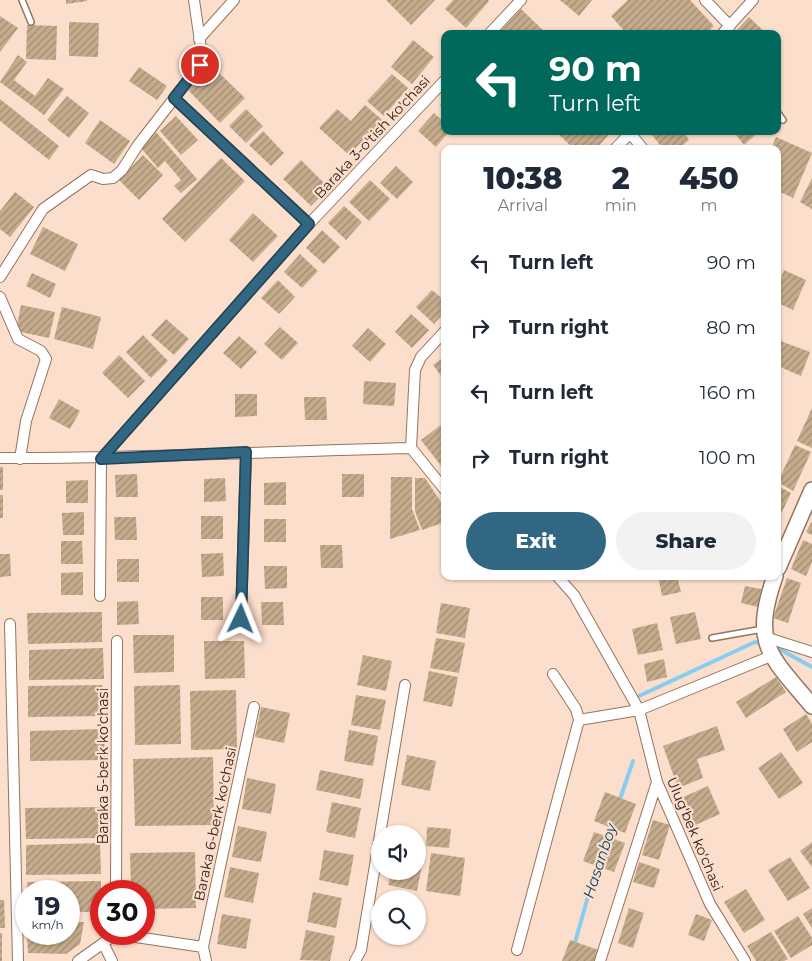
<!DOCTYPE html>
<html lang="en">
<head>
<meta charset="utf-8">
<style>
  body { margin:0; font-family:Montserrat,sans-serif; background:#f2f2f3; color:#1f2937; height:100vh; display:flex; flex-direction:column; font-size:19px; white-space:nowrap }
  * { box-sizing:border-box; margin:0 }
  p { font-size:16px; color:#747a83 }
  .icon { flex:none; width:28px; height:28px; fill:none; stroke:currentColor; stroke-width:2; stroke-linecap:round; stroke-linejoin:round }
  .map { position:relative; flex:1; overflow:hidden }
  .drawer { position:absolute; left:441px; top:145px; width:340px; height:435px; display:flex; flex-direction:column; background:#fff; border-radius:10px; box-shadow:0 1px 4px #0004 }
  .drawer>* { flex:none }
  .hud { position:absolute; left:441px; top:30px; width:340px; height:105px; border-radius:10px; box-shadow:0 1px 4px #0004; background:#00695c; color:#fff; overflow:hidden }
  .buttons { position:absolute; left:371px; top:825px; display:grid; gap:10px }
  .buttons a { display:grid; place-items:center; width:55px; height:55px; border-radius:50%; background:#fff; box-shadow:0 1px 4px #0004; font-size:25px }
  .speed { position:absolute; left:15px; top:880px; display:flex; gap:10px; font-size:25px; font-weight:700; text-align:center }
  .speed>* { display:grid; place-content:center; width:65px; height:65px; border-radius:50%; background:#fff; box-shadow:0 1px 4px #0004; line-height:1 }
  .speed small { font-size:12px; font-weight:400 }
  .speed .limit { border:8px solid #d22; background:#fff; color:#111 }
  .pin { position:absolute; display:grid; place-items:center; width:42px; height:42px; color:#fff; margin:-21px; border:2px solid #fff; border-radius:50%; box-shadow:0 1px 5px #0007 }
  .me { position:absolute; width:55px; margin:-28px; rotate:2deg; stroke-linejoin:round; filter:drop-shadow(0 0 4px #0008) }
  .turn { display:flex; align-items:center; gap:18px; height:105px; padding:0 25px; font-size:22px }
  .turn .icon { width:65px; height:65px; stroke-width:2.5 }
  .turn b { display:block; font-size:35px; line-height:42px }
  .eta { display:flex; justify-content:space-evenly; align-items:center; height:85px; text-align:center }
  .eta b { font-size:30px; font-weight:800; line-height:35px }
  .primary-button { display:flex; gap:10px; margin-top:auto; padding:10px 25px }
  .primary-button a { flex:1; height:58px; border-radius:30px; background:#316782; color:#fff; font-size:20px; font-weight:800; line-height:58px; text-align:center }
  .primary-button a+a { background:#f2f2f3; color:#1f2937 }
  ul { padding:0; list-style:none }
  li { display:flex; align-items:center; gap:15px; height:65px; padding:0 25px }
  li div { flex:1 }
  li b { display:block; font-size:19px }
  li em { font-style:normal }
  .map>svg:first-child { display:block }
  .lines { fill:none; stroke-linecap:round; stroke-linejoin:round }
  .stream { stroke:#87cdf3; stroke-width:4 }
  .building { fill:url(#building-hatch) }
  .service-casing { stroke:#94745f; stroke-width:8 }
  .minor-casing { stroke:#94745f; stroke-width:12 }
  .secondary-casing { stroke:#94745f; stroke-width:18 }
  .service { stroke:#fff; stroke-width:5 }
  .minor { stroke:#fff; stroke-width:10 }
  .secondary { stroke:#fff; stroke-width:15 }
  .route-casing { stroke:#204354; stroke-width:12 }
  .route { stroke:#316782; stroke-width:9 }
  .labels { text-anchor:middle; stroke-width:4.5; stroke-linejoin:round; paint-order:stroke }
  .street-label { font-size:14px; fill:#30231a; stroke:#fcdecc }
  .water-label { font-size:15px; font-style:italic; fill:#0e4761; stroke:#fcdecc }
</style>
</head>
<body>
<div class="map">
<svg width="812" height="961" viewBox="0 0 812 961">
  <defs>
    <pattern id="building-hatch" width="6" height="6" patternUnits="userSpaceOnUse" patternTransform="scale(1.25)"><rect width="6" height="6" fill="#c5ac8d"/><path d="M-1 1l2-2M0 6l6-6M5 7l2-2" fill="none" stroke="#a08c72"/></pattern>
  </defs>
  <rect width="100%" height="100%" fill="#fcdecc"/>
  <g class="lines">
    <!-- stream -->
    <path class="stream" d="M774,646L812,667
      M639,696L755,642L765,644
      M619,802L633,761
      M606,840L611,823
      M574,946L598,861"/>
  </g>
  <!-- building -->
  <path class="building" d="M66,0H87V1L66,4Z
    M386,0H435L411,25Z
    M453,0H488L489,1L466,28L445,9Z
    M560,0H592L579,16Z
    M628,0H690L714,26L706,34H627L611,16Z
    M521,9L547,34H498Z
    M0,16L18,28L0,52Z
    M749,17L767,34H733Z
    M69,22L99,23L98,57L69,56Z
    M27,25L57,26L56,60L26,59Z
    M413,40L434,57L412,84L391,67Z
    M18,55L27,62L14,80L35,96L48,78L64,89L44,115L0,82Z
    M212,66L245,98L220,123L188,90Z
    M139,67L167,86L157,100L129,81Z
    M392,74L408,88L384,116L367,101Z
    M67,96L89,113L69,138L47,120Z
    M0,99L59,146L49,160L0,121Z
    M445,99V110L440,105Z
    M365,105L382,120L349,155L319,128L337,109L351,121Z
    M246,109L263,126L246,143L229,126Z
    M434,113L445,123V131H450L436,147L418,131Z
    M176,116L198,140L181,155L160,131Z
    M100,120L130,141L114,164L85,143Z
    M263,131L284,153L271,166L249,145Z
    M555,131H612L596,149H574Z
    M649,131H683L689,140L678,149H663Z
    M733,131H760L744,145Z
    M156,132L197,179L181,193L174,186L181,180L165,161L158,168L140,147Z
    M776,137L812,153L793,198L778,191V149H771Z
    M143,155L163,175L139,200L119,180Z
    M221,158L245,181L185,242L162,219Z
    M301,160L329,188L311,206L283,179Z
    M396,166L413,182L397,199L380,183Z
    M812,178V209L800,202Z
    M370,180L390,199L369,221L349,202Z
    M15,192L34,207L10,237L0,229V211Z
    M344,206L362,222L346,240L328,223Z
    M253,213L278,236L253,262L229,240Z
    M43,227L78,244L65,271L30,254Z
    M322,230L340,247L324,264L306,248Z
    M300,254L318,271L302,288L284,272Z
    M784,270L806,280L793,310L778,303V286Z
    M32,273L56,284L50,298L26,286Z
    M278,280L295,297L279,314L261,298Z
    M432,290L445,301V312L434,324L416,307Z
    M21,305L55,312L49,338L16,331Z
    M62,307L101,317L93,349L54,339Z
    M411,314L429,330L412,348L395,332Z
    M166,319L189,339L174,355L151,335Z
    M280,327L298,343L282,360L264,344Z
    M368,328L386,344L370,362L352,346Z
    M143,335L168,361L151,378L126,352Z
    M239,336L257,352L241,369L223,353Z
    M778,340L810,352L801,376L778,366Z
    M119,355L145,381L128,398L102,373Z
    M445,356V381L433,365Z
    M364,381L396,383L394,406L363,404Z
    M235,394H257V416L235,417Z
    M304,397H326L327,420H305Z
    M59,399L80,411L70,429L49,418Z
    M812,408V448L797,441Z
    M445,422V471L421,440Z
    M795,445L811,452L793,491L778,482Z
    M0,467H3V490H0Z
    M137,474L138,497H116L115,475Z
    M342,474H364V497H342Z
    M391,477H412V509L420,530L390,539Z
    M225,478L226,501L204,502V479Z
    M415,478H425L445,508V522L422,530L415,511Z
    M88,480V503H66V481Z
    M286,482V505H264V483Z
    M778,486L791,493L778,520Z
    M0,495H3V518H0Z
    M84,512V535H63L62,513Z
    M201,516H223V539H201Z
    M114,517H136L137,540H115Z
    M264,519H286V542H264Z
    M812,521V535L806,532Z
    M803,540L812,544V562L806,576L791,569Z
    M61,541H82L83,564H61Z
    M320,545H342L343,568H321Z
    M223,553L224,576L202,577L201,554Z
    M0,554H10L11,576L0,577Z
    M117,559H139V582H117Z
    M264,566H287V588L265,589Z
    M83,572V595H61V573Z
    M658,576H677L681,592L662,596Z
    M749,576H761L760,579Z
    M787,578L801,583L788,623L773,618Z
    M745,586L761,589L758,607L741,603Z
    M201,597H223V620H201Z
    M138,601L139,624L117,625V602Z
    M261,602H283L284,625H262Z
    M441,603L470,608L465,638L436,633Z
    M102,612V642L28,644L27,613Z
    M695,612L701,639L676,644L670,617Z
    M657,623L663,650L638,655L632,629Z
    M133,635H174V672L134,673Z
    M436,638L465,643L459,673L430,668Z
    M204,641H244L245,678L205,679Z
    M103,648L104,679L29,680V650Z
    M363,655L392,661L386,691L357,685Z
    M664,659L667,677L647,682L644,664Z
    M429,671L458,677L452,707L423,701Z
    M776,677L786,692L746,718L736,702Z
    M102,685L103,716L28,717V686Z
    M180,685L181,744L135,745L134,686Z
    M236,690L237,749L191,750L190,691Z
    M356,695L386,700L380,730L351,725Z
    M261,707L290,713L284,743L255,737Z
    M806,714L812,724V742L797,752L783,729Z
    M717,726L725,750L697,759L703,778L678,788L663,746Z
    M104,729L105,760L30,761V731Z
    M349,730L378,736L373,766L344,761Z
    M781,752L803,783L779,799L758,768Z
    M407,755L436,761L430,791L401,785Z
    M213,757L214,825L135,826L133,759Z
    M320,770L364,779L360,799L316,790Z
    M247,778L276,784L271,814L242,809Z
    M708,786L720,814L693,826L681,798Z
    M605,792L636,804L625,833L594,821Z
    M332,802L361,808L355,838L326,832Z
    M100,807V838L26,839L25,808Z
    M653,820L670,825L659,860L642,855Z
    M238,826L267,832L261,862L232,857Z
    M427,827L451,829L449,848L426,846Z
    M594,832L625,843L614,872L583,861Z
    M812,842V867L800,851Z
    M100,843L101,874L26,875V845Z
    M324,850L354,855L348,886L319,880Z
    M195,852L196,908L144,909V891H131L130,853Z
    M431,853L465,858L460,896L426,891Z
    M790,857L810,888L788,901L768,870Z
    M418,859L423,860L417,891L388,885L391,871H418Z
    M639,862L660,869L654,888L633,882Z
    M230,867L259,873L253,903L224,897Z
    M101,881V912H69V891H27V882Z
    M746,889L765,920L744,933L724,902Z
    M313,892L342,898L336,928L307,922Z
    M390,895L406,898L405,899H389Z
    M0,900H4L5,928H0Z
    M629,908L644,913L633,948L618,943Z
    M812,908V928L803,914Z
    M222,914L251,919L246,949L217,944Z
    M696,914L712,920L704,941L688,935Z
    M798,916L812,938V945L791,958L774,931Z
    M69,922H84L80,944L66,954L28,953L27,934H69Z
    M306,930L335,936L330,961L300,960Z
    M771,932L788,959L784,961H756L747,946Z
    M0,933H2V961H0Z
    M570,940L601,951L597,961H562Z"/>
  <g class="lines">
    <!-- service casing -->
    <g class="service-casing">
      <path id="service" d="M22,0L31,22
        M778,113L783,120
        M712,638L763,629"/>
    </g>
    <!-- minor casing -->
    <g class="minor-casing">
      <path id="minor" d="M705,0L730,26
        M489,34L521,0
        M722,34L753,0
        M199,39L234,0
        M174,98L309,224
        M630,133L643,149
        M615,149L632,131
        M0,277L43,209L91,175L103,179L113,178L122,170L138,145L200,65L202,55L194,0
        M0,297L18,339L41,351L46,359L26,421L20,459
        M445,331L421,357L415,370L411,448L445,490
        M0,458C137,459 274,451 411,448
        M557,576L574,595L639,710L657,782L710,904L745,961
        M100,596L101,459L309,224L445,80
        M241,619L246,452
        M10,624L18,961
        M765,637L812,652
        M579,720L639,710L771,656
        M380,834L405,685
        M116,891L117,641
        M103,943L112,961
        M203,947L254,707
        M517,950L579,720L576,709L553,674
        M78,961L116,934L203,947L206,961
        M355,961L361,950L380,835
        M600,961L657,782"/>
    </g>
    <!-- secondary casing -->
    <g class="secondary-casing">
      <path id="secondary" d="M778,568L812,490
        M775,576C751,645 770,655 812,706"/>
    </g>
    <!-- service -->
    <use href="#service" class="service"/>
    <!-- minor -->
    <use href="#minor" class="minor"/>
    <!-- secondary -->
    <use href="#secondary" class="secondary"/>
  </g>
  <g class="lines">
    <!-- route casing -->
    <g class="route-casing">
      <path id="route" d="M200,65L174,98L309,224L101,459L246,452L241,619"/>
    </g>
    <!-- route -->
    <use href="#route" class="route"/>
  </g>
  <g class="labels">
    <!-- street labels -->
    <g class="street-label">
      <text transform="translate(372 137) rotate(-47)" y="5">Baraka 3-o'tish ko'chasi</text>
      <text transform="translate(103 766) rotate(-90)" y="5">Baraka 5-berk ko'chasi</text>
      <text transform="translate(215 824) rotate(-78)" y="5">Baraka 6-berk ko'chasi</text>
      <text transform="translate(695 834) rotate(67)" y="5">Ulug'bek ko'chasi</text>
    </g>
    <!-- water labels -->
    <g class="water-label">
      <text transform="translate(600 861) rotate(-72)" y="5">Hasanboy</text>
    </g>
  </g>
</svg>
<div class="buttons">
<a><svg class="icon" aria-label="sound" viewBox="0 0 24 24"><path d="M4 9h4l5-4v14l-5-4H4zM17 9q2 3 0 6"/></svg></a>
<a><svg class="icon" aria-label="search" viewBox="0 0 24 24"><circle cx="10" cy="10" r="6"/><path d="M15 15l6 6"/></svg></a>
</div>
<div class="speed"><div>19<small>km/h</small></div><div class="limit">30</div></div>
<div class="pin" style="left:200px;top:65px;background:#d93025"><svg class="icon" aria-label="arrive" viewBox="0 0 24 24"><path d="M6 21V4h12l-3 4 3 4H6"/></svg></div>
<svg class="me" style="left:241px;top:619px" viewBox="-20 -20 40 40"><path d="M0-17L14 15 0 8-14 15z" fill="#316782" stroke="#fff" stroke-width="4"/></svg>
<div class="hud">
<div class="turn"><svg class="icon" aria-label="left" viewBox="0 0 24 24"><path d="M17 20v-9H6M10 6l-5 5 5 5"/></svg><div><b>90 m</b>Turn left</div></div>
</div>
<section class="drawer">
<div class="eta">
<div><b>10:38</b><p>Arrival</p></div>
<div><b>2</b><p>min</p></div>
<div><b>450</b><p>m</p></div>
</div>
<ul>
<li><svg class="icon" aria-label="left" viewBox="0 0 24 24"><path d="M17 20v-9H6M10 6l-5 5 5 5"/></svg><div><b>Turn left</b></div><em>90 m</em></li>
<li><svg class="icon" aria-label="right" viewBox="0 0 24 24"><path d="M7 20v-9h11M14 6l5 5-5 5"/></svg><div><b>Turn right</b></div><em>80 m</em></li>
<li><svg class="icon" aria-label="left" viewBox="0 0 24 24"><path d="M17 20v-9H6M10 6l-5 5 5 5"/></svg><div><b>Turn left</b></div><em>160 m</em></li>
<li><svg class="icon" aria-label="right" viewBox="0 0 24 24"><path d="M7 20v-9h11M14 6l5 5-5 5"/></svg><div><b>Turn right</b></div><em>100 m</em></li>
</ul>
<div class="primary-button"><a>Exit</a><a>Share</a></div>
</section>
</div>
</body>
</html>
